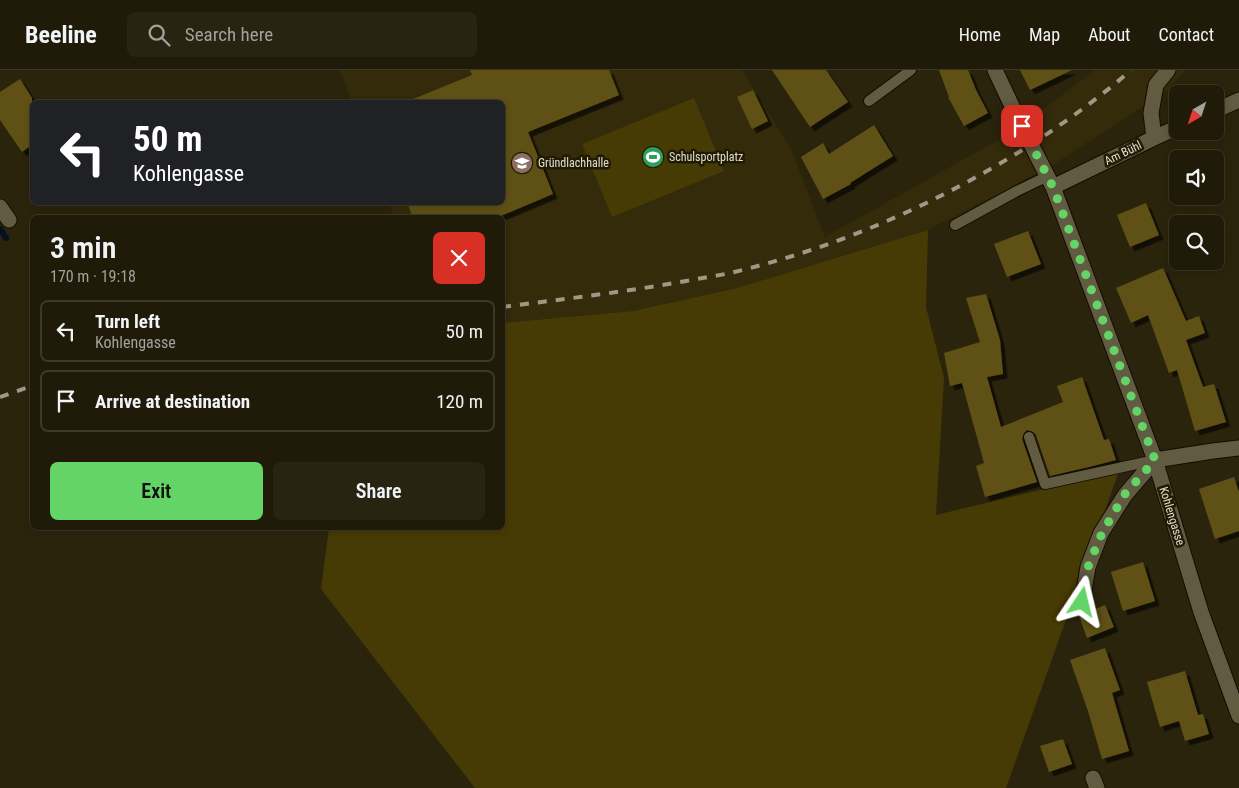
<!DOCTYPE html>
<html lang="en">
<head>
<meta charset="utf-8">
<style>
  body { margin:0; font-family:"Roboto Condensed",sans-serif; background:#282412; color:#f1f3f6; height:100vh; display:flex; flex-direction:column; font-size:19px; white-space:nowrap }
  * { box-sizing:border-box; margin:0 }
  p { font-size:16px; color:#a2a19c }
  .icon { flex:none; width:28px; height:28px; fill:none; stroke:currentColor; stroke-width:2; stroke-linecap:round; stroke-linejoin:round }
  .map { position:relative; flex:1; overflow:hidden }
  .drawer { position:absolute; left:30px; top:145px; width:475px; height:315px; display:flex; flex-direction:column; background:#201b09; border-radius:8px; box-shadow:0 2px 8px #0003,0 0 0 1px #3d392a }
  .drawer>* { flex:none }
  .banner { position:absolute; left:30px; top:30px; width:475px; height:105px; border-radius:8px; box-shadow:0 2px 8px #0003,0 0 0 1px #3d392a; background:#202124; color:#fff; overflow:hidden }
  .needle { width:32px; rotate:219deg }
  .controls { position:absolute; left:1169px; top:15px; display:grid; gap:10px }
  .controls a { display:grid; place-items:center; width:55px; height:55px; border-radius:8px; background:#201b09; box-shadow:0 2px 8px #0003,0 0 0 1px #3d392a; font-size:25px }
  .pin { position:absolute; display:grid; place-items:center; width:42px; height:42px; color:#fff; margin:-21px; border-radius:10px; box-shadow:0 2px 8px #0006 }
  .me { position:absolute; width:55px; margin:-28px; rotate:10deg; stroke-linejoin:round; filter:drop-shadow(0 0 4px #0008) }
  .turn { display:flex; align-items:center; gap:18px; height:105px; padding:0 20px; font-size:22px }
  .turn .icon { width:65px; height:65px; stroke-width:2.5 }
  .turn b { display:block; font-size:35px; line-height:42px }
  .round { display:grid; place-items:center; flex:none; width:52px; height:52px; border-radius:8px; background:#282412 }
  .overview { display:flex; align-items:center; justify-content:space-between; height:85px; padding:0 20px }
  h1 { font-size:30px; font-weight:600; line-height:38px }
  .cta { display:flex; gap:10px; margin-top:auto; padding:10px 20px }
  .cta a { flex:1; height:58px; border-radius:8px; background:#65d467; color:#111; font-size:20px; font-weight:600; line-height:58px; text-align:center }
  .cta a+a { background:#282412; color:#f1f3f6 }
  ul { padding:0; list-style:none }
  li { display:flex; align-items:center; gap:15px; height:62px; margin:0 10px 8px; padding:0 10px; border:2px solid #3d392a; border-radius:8px }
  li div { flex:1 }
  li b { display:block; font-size:19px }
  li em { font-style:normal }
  header { display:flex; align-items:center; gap:30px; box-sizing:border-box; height:70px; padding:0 25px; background:#201b09; border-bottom:1px solid #3d392a }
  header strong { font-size:24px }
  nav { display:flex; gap:28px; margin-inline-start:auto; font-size:18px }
  .search { width:350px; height:45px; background:#282412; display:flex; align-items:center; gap:12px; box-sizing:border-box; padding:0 18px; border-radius:8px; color:#a2a19c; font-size:19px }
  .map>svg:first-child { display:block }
  .built { fill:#332b0a }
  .green { fill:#473b05 }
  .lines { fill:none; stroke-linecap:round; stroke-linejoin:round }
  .stream { stroke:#021220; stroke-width:6 }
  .building { fill:#5f5117; filter:url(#shadow) }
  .lane-casing { stroke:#130d00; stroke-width:12 }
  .street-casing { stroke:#130d00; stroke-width:17 }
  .lane { stroke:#615b41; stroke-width:10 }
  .street { stroke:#615b41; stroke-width:15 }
  .rail { stroke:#9d9986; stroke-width:4; stroke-dasharray:9 9; stroke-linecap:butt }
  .route { stroke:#65d467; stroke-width:9; stroke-dasharray:0 16.2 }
  .labels { text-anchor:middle; stroke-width:5; stroke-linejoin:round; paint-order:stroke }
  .street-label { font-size:12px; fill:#e1decf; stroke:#211b03 }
  .poi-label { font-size:12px; fill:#e1decf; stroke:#211b03; text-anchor:start }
</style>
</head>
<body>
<header>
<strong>Beeline</strong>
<div class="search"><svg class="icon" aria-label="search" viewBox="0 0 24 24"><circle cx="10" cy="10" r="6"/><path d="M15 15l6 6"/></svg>Search here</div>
<nav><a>Home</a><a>Map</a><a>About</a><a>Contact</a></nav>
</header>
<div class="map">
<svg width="1239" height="718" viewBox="0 0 1239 718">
  <defs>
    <filter id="shadow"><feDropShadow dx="4.5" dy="4.5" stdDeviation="0" flood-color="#0009"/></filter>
  </defs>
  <rect width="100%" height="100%" fill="#2b240c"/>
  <!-- built -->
  <path class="built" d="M340,0H742L791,79L825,167L1016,60L1095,0H1186L1168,20L1051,96L928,160L737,218L633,241L503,253L502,148L394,147L388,133L502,132V32H352Z"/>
  <!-- green -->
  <path class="green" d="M694,28L724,101L612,147L582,74Z
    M928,160L926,237L944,308L936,445L1119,401L1006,718H475L321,519L329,458H502L503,253L633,241L737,218Z"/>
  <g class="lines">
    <!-- stream -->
    <path class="stream" d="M0,159L6,168"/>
  </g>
  <!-- building -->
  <path class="building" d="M470,0H609L619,25L528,62L553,124L496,148H413L407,132H502V32H406L472,5Z
    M772,0H826L848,32L810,57Z
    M939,0H968L976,20L988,43L964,56L948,27H949Z
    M1020,0H1072L1030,20Z
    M20,9L32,28V75L22,82L0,50V22Z
    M753,20L768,51L752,59L737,27Z
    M874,55L893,86L850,113L851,114L823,129L801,87L823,73L829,84Z
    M1146,133L1159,165L1130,177L1117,145Z
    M1028,161L1041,194L1007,207L994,174Z
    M1163,198L1186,251L1199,246L1205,263L1186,270L1203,317L1214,314L1226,352L1195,361L1177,300L1169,303L1148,245L1131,253L1116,218Z
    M986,224L1000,270L1003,304L987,307L1001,357L1063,332L1057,316L1082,307L1104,370L1109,369L1116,390L1093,396L1050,406L1036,365L1033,362L1027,360L1024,363L1022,369L1037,412L985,427L976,396L984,393L962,313L950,316L944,283L980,272L966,228Z
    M1234,407L1239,422V461L1215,469L1199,419Z
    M1143,492L1155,531L1123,541L1111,502Z
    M1105,535L1114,557L1087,568L1079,546Z
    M1105,578L1120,620L1112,623L1129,681L1102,689L1088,641L1070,590Z
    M1185,601L1198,645L1203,644L1209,664L1185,671L1179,651L1160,657L1147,612Z
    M1063,669L1072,694L1049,702L1040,676Z"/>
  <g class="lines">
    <!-- lane casing -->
    <g class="lane-casing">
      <path id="lane" d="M869,31L911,0
        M955,155L1017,121L1048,106
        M1029,367L1045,414L1155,390"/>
    </g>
    <!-- street casing -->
    <g class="street-casing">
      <path id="street" d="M995,0L1020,53L1053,117L1155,390L1201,542L1239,646
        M1215,41L1239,30
        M1154,68L1178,57
        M1053,117L1154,68L1151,43L1156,15L1168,0
        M0,137L9,150
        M1082,532L1088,497L1101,463L1125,425L1155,390L1213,381L1239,378
        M1093,708L1097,718"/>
    </g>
    <!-- lane -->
    <use href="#lane" class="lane"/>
    <!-- street -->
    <use href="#street" class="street"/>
    <!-- rail -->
    <path class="rail" d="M502,237C564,229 625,222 686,211C701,208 716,206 730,203C841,177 946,130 1041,68C1072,47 1103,25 1131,0
      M0,327L32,316"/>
  </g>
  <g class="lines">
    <!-- route -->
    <path class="route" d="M1022,56L1053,117L1155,390L1125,424L1102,463L1088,497L1082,532"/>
  </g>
  <!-- icons -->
  <defs>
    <g id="stadium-disc" transform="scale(1.125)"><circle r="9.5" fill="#2e9e5b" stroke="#211b03"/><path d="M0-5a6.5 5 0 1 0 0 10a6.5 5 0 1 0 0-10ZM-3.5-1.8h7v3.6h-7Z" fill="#fff"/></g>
    <g id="school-disc" transform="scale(1.125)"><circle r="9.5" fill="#8d6e63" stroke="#211b03"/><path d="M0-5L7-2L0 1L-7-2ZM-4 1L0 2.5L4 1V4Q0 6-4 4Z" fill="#fff"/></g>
  </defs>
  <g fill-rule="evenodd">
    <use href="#stadium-disc" x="653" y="87"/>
    <use href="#school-disc" x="522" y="93"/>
  </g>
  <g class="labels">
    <!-- street labels -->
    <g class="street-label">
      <text transform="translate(1123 83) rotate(-26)" y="4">Am Bühl</text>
      <text transform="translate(1172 446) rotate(73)" y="4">Kohlengasse</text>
    </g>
    <!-- poi labels -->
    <g class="poi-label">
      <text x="669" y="91">Schulsportplatz</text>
      <text x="538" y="97">Gründlachhalle</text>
    </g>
  </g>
</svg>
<div class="controls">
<a><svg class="needle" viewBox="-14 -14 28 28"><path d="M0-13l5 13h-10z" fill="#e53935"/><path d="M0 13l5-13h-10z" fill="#a2a19c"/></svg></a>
<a><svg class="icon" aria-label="sound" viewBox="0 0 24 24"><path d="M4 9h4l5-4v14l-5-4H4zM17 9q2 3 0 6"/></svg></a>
<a><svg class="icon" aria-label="search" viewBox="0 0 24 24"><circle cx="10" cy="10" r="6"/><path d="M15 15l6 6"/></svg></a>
</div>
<div class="pin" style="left:1022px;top:56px;background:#d93025"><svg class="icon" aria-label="arrive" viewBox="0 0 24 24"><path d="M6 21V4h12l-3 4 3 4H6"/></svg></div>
<svg class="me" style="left:1082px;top:532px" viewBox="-20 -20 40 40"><path d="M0-17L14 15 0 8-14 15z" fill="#65d467" stroke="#fff" stroke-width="4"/></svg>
<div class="banner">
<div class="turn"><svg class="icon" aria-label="left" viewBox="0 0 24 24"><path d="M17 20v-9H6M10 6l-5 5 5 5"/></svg><div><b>50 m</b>Kohlengasse</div></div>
</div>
<section class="drawer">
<div class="overview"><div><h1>3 min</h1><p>170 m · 19:18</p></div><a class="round" style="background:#d93025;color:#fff"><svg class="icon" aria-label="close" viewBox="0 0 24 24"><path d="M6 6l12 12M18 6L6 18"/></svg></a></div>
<ul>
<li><svg class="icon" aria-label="left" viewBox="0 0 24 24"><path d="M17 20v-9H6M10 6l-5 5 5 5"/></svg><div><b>Turn left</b><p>Kohlengasse</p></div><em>50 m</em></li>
<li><svg class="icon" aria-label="arrive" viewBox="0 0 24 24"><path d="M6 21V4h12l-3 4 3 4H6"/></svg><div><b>Arrive at destination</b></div><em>120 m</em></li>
</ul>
<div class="cta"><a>Exit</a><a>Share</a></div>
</section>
</div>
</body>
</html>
